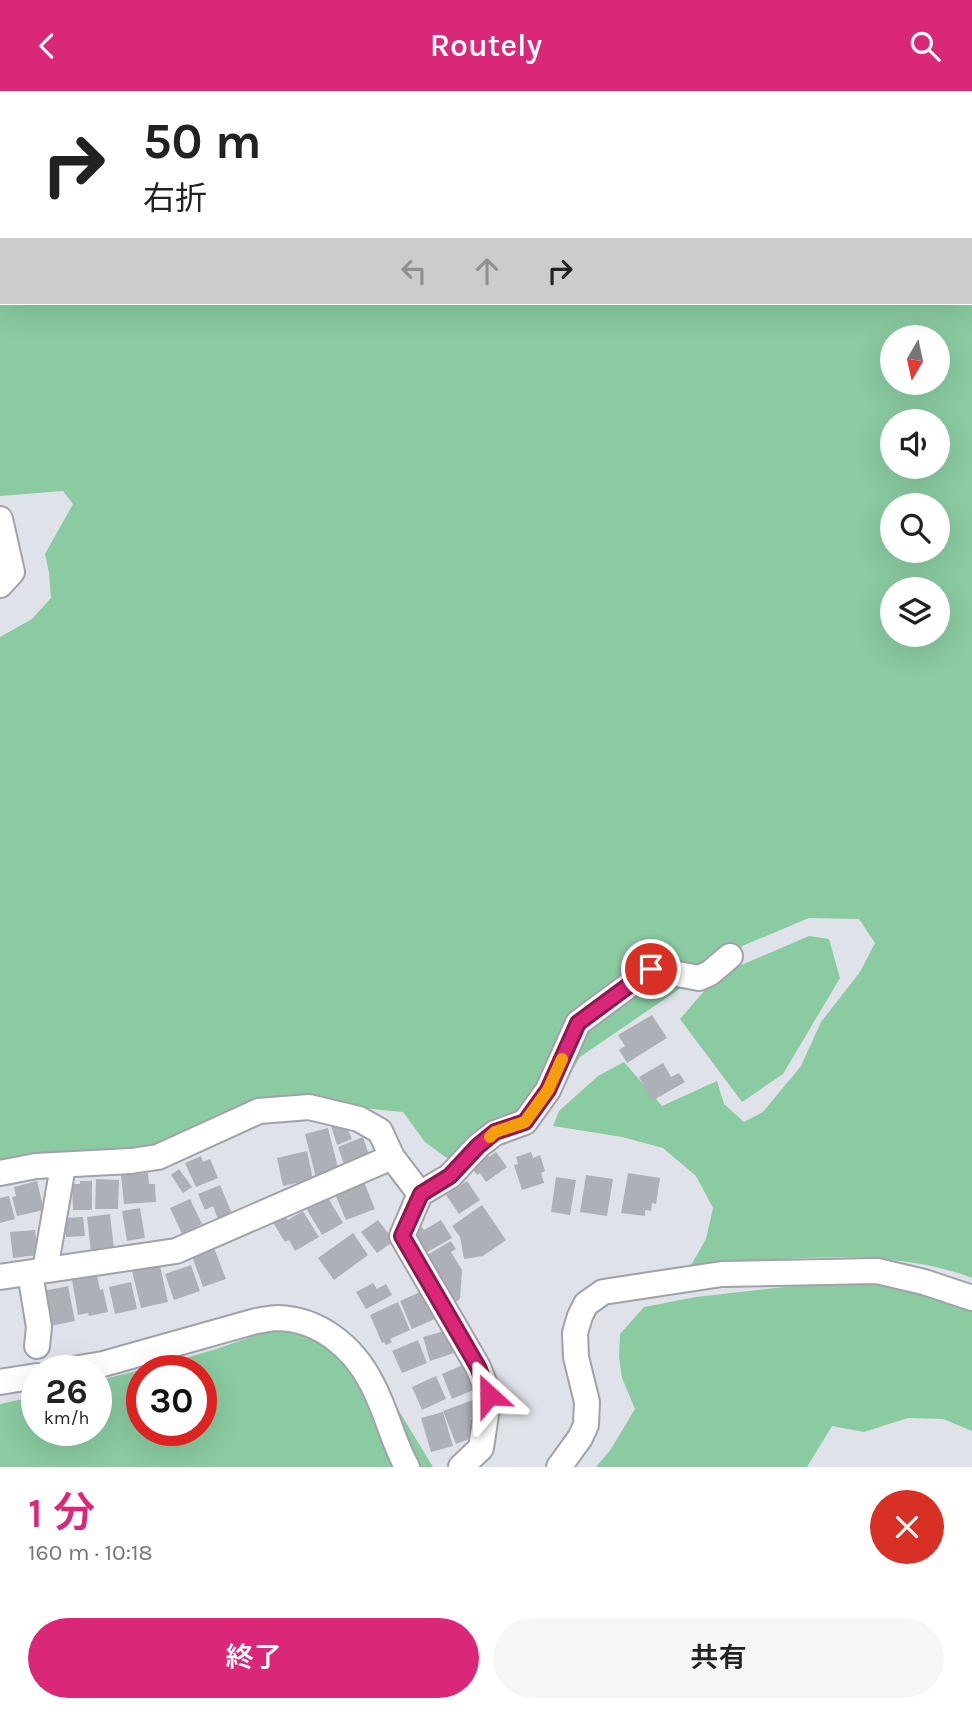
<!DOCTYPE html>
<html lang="ja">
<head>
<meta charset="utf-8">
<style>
  body { margin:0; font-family:Karla,"Noto Sans JP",sans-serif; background:#f6f6f6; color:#222; height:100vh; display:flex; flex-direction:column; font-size:26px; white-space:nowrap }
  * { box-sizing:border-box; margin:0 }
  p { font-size:23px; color:#767676 }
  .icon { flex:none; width:38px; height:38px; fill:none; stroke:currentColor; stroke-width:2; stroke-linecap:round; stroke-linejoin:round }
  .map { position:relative; height:1376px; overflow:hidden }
  .drawer { display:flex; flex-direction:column; background:#fff; flex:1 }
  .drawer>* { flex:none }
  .top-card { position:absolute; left:0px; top:0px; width:973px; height:214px; box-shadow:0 7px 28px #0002; background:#fff; color:#222; overflow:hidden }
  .needle { width:46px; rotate:189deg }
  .controls { position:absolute; left:880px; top:234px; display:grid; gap:14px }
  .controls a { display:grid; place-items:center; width:70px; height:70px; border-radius:50%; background:#fff; box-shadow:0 7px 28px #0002; font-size:35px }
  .speed { position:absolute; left:21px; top:1264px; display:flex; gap:14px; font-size:35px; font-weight:700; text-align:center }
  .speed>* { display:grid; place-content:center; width:91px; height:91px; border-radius:50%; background:#fff; box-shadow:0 7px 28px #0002; line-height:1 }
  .speed small { font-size:18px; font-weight:400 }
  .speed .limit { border:10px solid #d22; background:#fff; color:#111 }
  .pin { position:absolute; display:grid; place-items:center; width:60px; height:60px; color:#fff; margin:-30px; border:4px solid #fff; border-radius:50%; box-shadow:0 2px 7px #0007 }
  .me { position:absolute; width:77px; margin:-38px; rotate:336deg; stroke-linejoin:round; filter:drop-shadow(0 0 5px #0008) }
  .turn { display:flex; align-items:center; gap:24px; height:147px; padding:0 28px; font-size:32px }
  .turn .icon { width:91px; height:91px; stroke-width:2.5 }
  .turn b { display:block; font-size:49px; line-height:60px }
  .lanes { display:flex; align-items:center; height:66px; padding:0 28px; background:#0003; justify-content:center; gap:35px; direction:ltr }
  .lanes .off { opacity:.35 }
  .round { display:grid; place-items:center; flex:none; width:74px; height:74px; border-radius:37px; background:#f6f6f6 }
  .summary { display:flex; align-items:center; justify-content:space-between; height:119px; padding:0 28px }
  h1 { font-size:42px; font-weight:600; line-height:52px; color:#db2777 }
  .action { display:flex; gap:14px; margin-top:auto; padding:14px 28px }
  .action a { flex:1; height:80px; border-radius:42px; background:#db2777; color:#fff; font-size:28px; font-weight:600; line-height:80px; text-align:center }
  .action a+a { background:#f6f6f6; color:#222 }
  header { display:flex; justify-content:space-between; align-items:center; height:91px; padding:0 28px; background:#db2777; color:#fff; font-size:32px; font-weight:600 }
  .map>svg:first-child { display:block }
  .green { fill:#8acba1; fill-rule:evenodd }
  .building { fill:#aeb0b8 }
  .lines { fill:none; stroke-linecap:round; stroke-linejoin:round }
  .minor-casing { stroke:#a0a1a9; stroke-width:28 }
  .minor { stroke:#fff; stroke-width:24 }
  .route-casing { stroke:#8e194d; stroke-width:18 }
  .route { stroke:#db2777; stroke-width:12 }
  .slow { stroke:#f59e0b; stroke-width:12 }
</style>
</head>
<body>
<header><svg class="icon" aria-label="back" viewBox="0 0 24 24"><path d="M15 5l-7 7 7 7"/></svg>Routely<svg class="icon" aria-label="search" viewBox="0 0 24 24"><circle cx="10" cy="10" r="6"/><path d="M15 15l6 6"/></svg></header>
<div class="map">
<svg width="972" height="1376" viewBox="0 0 972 1376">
  <rect width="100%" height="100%" fill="#e0e2ea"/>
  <!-- green -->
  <path class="green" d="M0,0H972V1187C960,1182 948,1179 936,1176C855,1158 772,1169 690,1176L706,1148L713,1117L696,1085L663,1057L622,1046L553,1035L559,1020L598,985L624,971L662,1015L717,990L724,1013L744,1031L763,1021L801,975L821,931L860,881L875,852L859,828L809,827L742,855L580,966L559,1003L509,1038L494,1061L474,1070L448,1068L425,1051L403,1021L311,1012L158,1059L0,1077V546L32,528L51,507L49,482L45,463L73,413L63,400L0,405ZM2,2H971V212H2ZM892,247H938V292H892ZM892,331H938V376H892ZM892,415H938V460H892ZM892,499H938V544H892Z
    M809,845L829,848L840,887L783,983L742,1011L680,928L718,884Z
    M845,1189L893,1193L926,1202L972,1221V1340L943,1328L908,1327L864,1341L832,1335L807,1376H596L611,1358L635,1318L622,1287L619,1265L620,1243L644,1216L696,1206Z
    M285,1232H317L344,1238L357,1251L433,1376H0V1313L37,1305V1339H96V1290C160,1274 225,1259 285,1232ZM142,1279H201V1339H142Z"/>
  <!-- building -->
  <path class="building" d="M652,924L667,947L627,972L619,959L625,955L618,944Z
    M663,972L671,986L679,982L685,991L652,1010L639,986Z
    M331,1035L348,1039L352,1048L337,1054Z
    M328,1037L339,1081L316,1087L305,1043Z
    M363,1046L370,1067L345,1076L338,1056Z
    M307,1060L313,1088L298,1095L297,1092L283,1095L277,1067Z
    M496,1061L507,1076L486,1091L480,1082L477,1084L470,1074L487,1062L489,1066Z
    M531,1061L533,1067L540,1064L545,1080L541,1082L544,1092L522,1099L514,1074L518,1073L516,1066Z
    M201,1065L203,1071L210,1068L218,1087L196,1096L185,1072Z
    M179,1078L192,1096L183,1102L171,1084Z
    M148,1082L149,1093H155L156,1111L124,1113L121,1084Z
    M628,1082L660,1087L656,1113L652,1112L651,1120L645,1119V1125L621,1122Z
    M586,1084L613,1088L607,1125L580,1121Z
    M556,1086L576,1089L570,1124L551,1121Z
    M96,1088L119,1089L118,1118H95Z
    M37,1090L44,1119L17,1125L12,1106L16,1105L14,1096Z
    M80,1090H92V1119H73L72,1093H80Z
    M467,1090L480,1109L459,1123L446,1104Z
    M364,1091L375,1118L346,1129L335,1103Z
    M220,1094L233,1125L219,1131L213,1115L205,1119L198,1103Z
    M9,1105L15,1128L0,1132V1107Z
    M327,1105L343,1132L322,1144L306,1117Z
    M190,1108L202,1133L182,1143L170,1117Z
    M482,1114L506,1149L483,1165L464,1168L460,1146L452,1135Z
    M140,1117L145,1147L127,1150L122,1120Z
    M303,1120L319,1146L295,1160L289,1149L285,1151L272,1130L284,1123L288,1129Z
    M110,1123L114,1158L91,1161L87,1126Z
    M83,1126L85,1145L66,1146L64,1127Z
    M378,1129L394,1150L377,1162L361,1141Z
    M441,1129L452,1147L424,1163L411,1142L422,1136L424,1139Z
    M35,1139L38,1164L13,1167L10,1141Z
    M353,1142L368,1164L334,1189L318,1167Z
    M451,1150L456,1158L451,1161L462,1179L460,1208L452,1213L424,1166Z
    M214,1157L226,1188L203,1196L192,1165Z
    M159,1170L168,1211L141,1217L131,1176Z
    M191,1174L200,1200L174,1209L165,1183Z
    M97,1184L100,1199L103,1198L108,1221L89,1225L88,1222L78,1224L72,1189Z
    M131,1191L137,1218L115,1223L109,1196Z
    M373,1192L377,1198L386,1193L392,1204L366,1218L356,1201Z
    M68,1195L75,1230L50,1235L43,1200Z
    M420,1201L423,1209L428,1207L437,1227L412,1238L400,1210Z
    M398,1211L410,1239L390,1248L392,1251L386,1254L384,1251L382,1252L370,1224Z
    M444,1240L449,1254L455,1252L457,1261L430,1270L423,1246Z
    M418,1249L427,1272L402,1282L392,1260Z
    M465,1273L476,1298L452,1308L442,1283Z
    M436,1285L446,1308L422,1319L412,1296Z
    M473,1309L478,1324L470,1327L477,1345L456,1353L443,1320Z
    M443,1321L453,1355L431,1361L421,1327Z"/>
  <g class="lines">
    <!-- minor casing -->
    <g class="minor-casing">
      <path id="minor" d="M0,428L12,481L0,494
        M0,1082L36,1075L131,1070L158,1066L259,1020L309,1016L359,1028L380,1040L392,1066L420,1103L402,1145L478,1276L489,1304L481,1357L461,1376
        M420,1103L450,1085L478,1055L495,1042L525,1031L548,999L578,932L651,878L699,887L710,882L730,865
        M45,1179L63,1075
        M30,1182L39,1236L37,1255
        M0,1186L176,1160L392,1066
        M67,1279L103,1273L256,1230C263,1229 271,1227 278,1227C319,1228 353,1256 371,1291C386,1318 392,1349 407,1376
        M0,1291L37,1285
        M559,1376L580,1347L586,1334L587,1311L576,1266L575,1242L580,1225L586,1213L603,1201L722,1183L877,1180L924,1191L972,1207"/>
    </g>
    <!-- minor -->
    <use href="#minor" class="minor"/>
  </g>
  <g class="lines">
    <!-- route casing -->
    <g class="route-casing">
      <path id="route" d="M489,1304L478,1276L402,1145L421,1103L450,1085L478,1055L495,1041L525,1031L548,999L578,932L651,878"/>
    </g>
    <!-- route -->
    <use href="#route" class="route"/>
    <!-- slow -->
    <path class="slow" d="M490,1046L495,1041L525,1031L548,999L562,968"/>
  </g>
</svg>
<div class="controls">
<a><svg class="needle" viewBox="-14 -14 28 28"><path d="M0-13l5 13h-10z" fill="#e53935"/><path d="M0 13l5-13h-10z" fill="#767676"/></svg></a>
<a><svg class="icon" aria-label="sound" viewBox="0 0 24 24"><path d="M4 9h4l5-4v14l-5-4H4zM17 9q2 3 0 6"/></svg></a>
<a><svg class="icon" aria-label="search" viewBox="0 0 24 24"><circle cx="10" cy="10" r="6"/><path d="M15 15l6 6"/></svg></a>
<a><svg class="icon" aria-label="layers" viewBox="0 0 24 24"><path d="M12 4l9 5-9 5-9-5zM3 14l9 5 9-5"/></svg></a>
</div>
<div class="speed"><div>26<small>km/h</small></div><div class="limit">30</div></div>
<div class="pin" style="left:651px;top:878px;background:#d93025"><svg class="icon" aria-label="arrive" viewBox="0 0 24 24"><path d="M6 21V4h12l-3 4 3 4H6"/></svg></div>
<svg class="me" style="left:489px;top:1304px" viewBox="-20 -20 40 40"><path d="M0-17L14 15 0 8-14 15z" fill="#db2777" stroke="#fff" stroke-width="4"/></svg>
<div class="top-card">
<div class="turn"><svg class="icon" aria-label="right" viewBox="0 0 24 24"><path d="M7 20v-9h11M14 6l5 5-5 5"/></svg><div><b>50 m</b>右折</div></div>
<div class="lanes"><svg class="icon off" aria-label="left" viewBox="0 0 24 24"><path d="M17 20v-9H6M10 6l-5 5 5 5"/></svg><svg class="icon off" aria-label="ahead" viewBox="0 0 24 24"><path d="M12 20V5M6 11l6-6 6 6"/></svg><svg class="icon" aria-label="right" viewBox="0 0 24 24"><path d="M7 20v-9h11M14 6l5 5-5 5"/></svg></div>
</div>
</div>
<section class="drawer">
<div class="summary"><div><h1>1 分</h1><p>160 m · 10:18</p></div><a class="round" style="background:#d93025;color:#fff"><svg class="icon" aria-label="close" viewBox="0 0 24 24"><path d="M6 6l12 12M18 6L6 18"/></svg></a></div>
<div class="action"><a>終了</a><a>共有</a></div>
</section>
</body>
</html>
